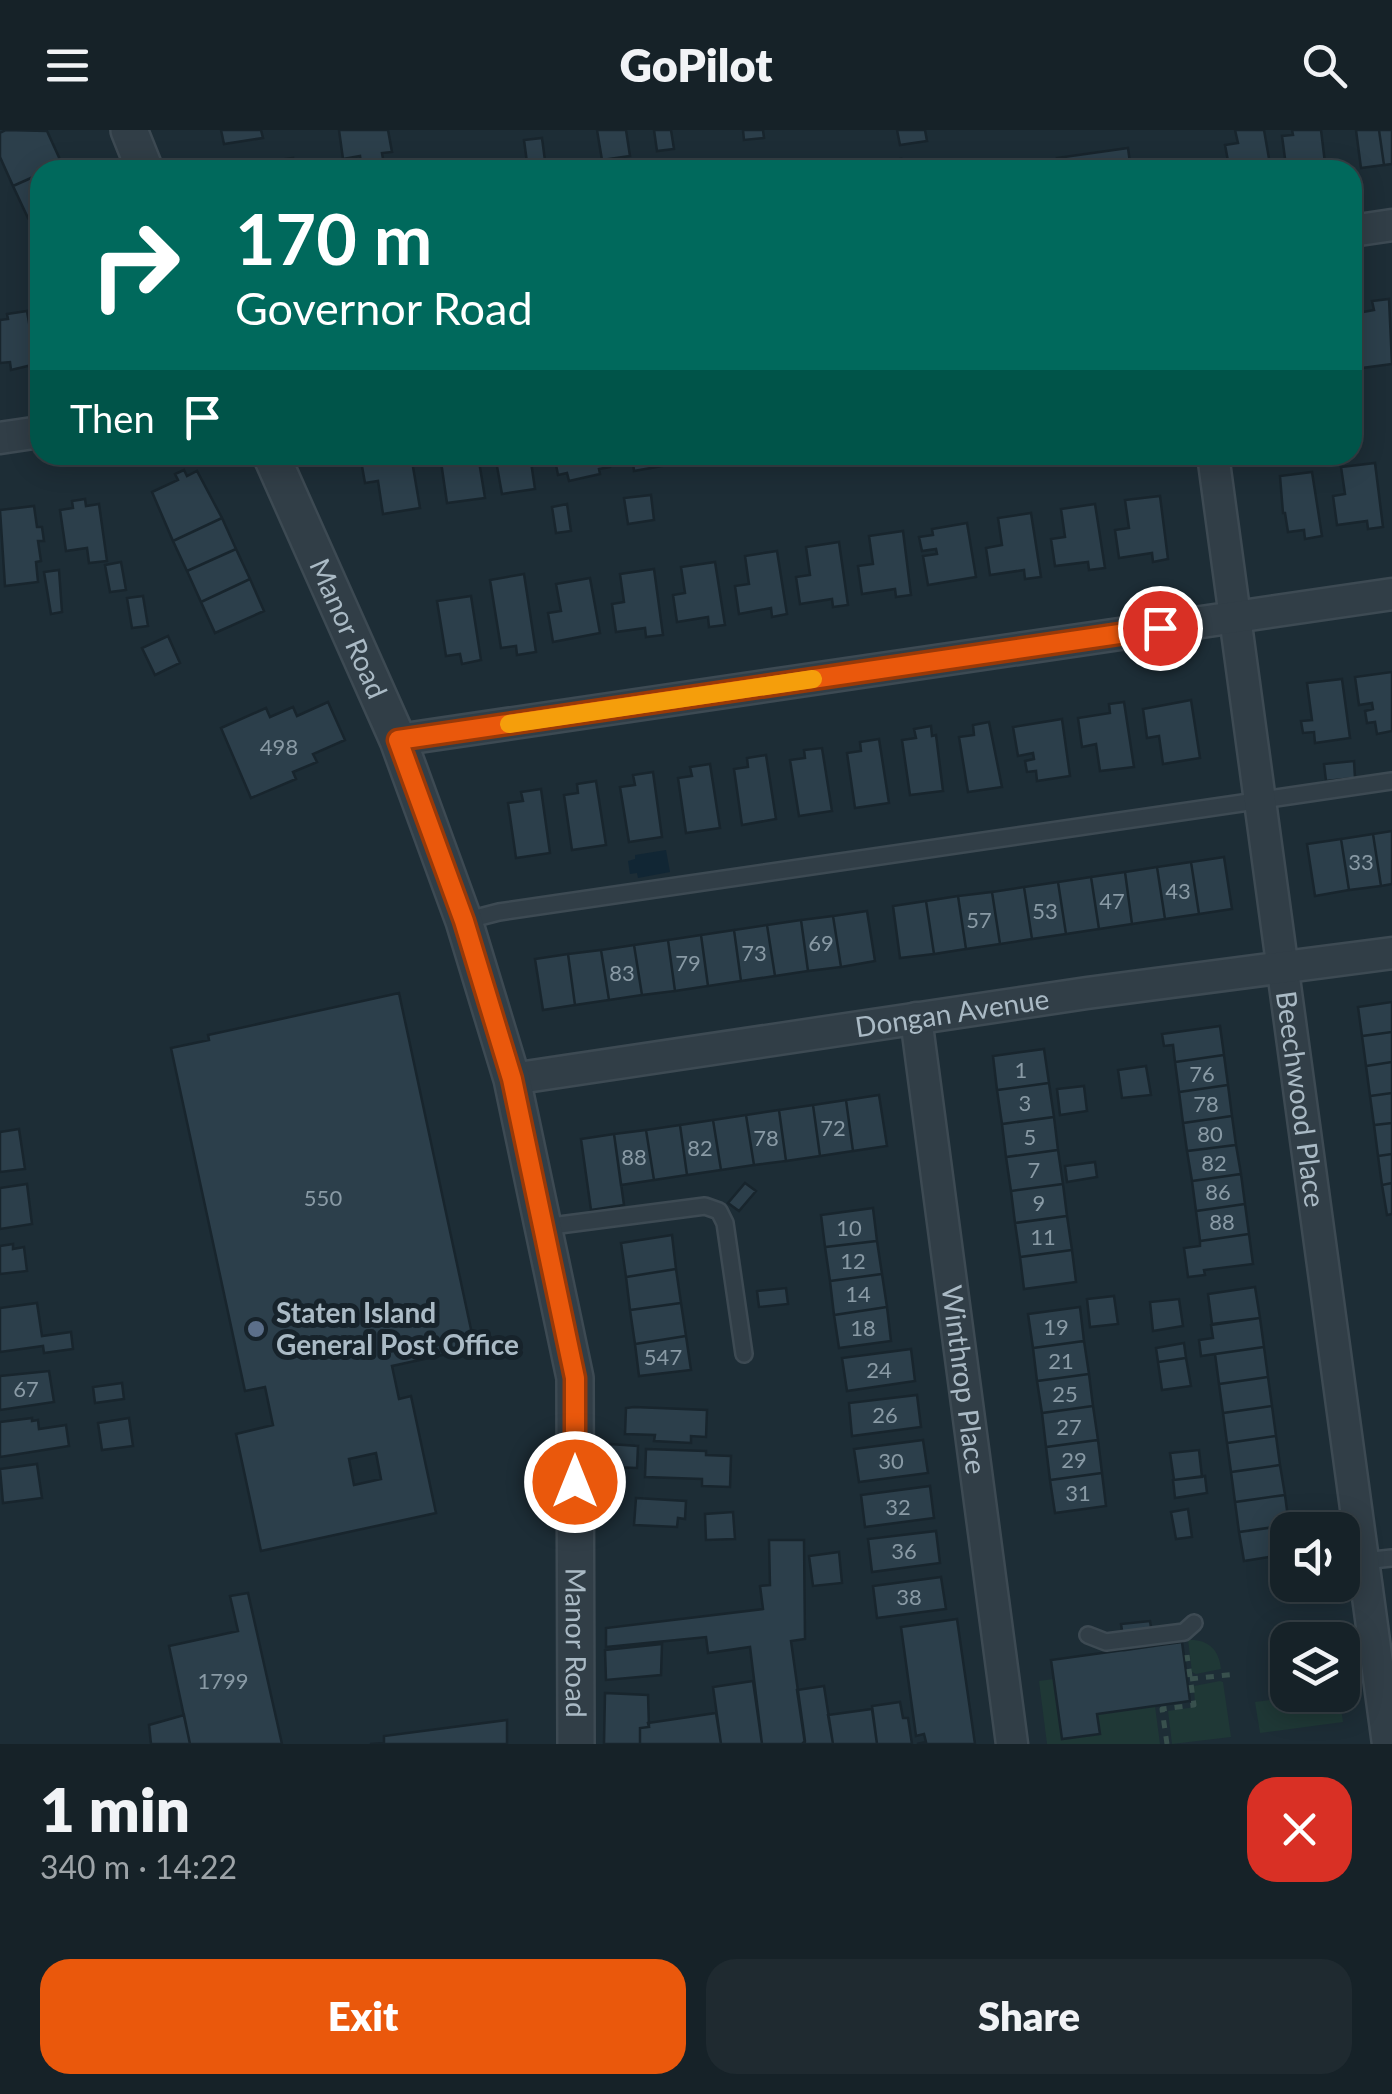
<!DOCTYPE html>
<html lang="en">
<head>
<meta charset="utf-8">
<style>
  body { margin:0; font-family:Lato,sans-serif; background:#1f2a30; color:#f1f3f6; height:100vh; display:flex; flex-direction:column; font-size:38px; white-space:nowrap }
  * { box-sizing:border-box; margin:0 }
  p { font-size:32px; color:#9ea4a8 }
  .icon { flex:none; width:55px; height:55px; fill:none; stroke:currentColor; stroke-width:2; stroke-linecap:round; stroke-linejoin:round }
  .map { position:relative; height:1614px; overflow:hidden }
  .side { display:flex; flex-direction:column; background:#162228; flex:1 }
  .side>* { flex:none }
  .guide { position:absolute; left:30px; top:30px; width:1332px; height:305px; border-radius:30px; box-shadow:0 5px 25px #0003,0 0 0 2px #353f45; background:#00695c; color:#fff; overflow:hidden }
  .fabs { position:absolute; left:1270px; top:1382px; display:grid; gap:20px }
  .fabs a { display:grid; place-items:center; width:90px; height:90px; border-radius:20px; background:#162228; box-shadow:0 5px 25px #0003,0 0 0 2px #353f45; font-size:50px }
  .pin { position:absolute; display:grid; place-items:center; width:85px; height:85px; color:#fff; margin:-42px; border:5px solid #fff; border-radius:50%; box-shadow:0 2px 10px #0007 }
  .me { position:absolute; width:110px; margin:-55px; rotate:0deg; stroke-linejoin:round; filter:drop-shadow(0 0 8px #0008) }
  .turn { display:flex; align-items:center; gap:35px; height:210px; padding:0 40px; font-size:45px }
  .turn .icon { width:130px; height:130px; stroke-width:2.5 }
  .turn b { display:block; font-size:70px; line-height:85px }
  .then { display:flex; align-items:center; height:95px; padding:0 40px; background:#0003; gap:20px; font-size:38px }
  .round { display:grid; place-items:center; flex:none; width:105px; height:105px; border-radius:30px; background:#1f2a30 }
  .headline { display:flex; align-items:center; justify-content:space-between; height:170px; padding:0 40px }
  h1 { font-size:60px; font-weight:800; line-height:75px }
  .cta { display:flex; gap:20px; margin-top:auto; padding:20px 40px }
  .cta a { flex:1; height:115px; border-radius:30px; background:#ea580c; color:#fff; font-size:40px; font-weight:800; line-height:115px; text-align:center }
  .cta a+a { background:#1f2a30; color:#f1f3f6 }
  header { display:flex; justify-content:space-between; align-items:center; height:130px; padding:0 40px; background:#162228; font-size:45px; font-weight:800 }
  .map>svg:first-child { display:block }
  .green { fill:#1f3836 }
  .water { fill:#112634 }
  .building { fill:#2c3f4b; stroke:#18252d; stroke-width:2.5; fill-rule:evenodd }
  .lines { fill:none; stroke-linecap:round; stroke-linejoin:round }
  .service-casing { stroke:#3d4a53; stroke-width:20 }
  .minor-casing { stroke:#3d4a53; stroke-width:35 }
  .tertiary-casing { stroke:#3d4a53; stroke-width:40 }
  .path { stroke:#38504d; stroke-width:5; stroke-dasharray:8 8; stroke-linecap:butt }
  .service { stroke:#313e47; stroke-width:15 }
  .minor { stroke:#313e47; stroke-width:30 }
  .tertiary { stroke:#313e47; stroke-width:35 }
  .route-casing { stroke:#983908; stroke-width:25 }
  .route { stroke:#ea580c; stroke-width:18 }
  .slow { stroke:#f59e0b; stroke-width:18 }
  .service-dot { fill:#5c6f8a; stroke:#17232b; stroke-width:4 }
  .labels { text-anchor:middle; stroke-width:10; stroke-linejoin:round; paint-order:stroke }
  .number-label { font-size:22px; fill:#899aa5 }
  .street-label { font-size:28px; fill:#aabac5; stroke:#17232b }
  .poi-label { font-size:28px; font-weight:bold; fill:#aabac5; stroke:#17232b; text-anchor:start }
</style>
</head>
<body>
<header><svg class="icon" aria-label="menu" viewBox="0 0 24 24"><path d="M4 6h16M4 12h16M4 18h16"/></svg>GoPilot<svg class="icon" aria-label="search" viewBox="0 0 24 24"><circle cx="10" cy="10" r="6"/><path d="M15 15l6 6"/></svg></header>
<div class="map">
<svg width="1392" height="1614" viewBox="0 0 1392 1614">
  <rect width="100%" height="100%" fill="#1d2d36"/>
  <!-- green -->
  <path class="green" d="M1188,1510C1208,1509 1219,1519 1221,1539L1196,1544L1192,1542Z
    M1054,1549L1063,1609L1100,1604L1097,1584L1155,1576L1160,1614H1047L1039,1551Z
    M1220,1551L1223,1552L1231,1607L1172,1614L1168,1581L1195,1577L1194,1556Z
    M1307,1565H1339L1343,1592L1260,1603L1255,1572Z"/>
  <!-- water -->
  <path class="water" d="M666,720L670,742L638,748L637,743L630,744L628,731L635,729V725Z"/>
  <!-- building -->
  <path class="building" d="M6,0L47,1L62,34L40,40V44L13,56L0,27V3Z
    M221,0H261L263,8L224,14Z
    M339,0H388L392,22L382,23L385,40H362L360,26L343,29Z
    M597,0H626L630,26L602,30Z
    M654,0H671L674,19L657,21Z
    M743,0H763L764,8L744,10Z
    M897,0H925L927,11L900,15Z
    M1235,0H1264L1271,40H1224L1222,32L1228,31L1225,15L1238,13Z
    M1292,0H1321L1325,33L1306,36L1307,40H1282L1281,37L1286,36L1282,6L1293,5Z
    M1356,0H1379L1384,35L1361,38Z
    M1379,0H1392V34L1384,35Z
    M542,8L546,38L528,40L524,10Z
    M1128,18L1131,40H1011L1057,32V28Z
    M293,28L295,40H234L233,37Z
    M901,29L902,40H886L885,31Z
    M40,44V82L28,88L13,56Z
    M1389,169L1392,234L1362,238L1358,211L1352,212V184L1374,180L1372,171Z
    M27,181L36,234L11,240L10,232L0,233V190L8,189L7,184Z
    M360,325H411L420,378L383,384L378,351L365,353Z
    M440,325H478L485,368L447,373Z
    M495,325H530L535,359L502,364Z
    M554,325H608L610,337L599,339L600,344L569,351L567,343L558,345Z
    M632,325H671L673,334L634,341Z
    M727,325H760L761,328L728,333Z
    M1375,333L1383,397L1368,399L1367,391L1337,395L1333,366L1345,364L1341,337Z
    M184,340L187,346L197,341L222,388L173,411L152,362L178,350L175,344Z
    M1312,342L1322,406L1305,409L1304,400L1288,402L1285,383H1283L1280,346Z
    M651,365L654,390L628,394L624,368Z
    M1160,366L1168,429L1153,432L1152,423L1119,428L1115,400L1129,398L1125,370Z
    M85,369L86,376L99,374L107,431L89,433L87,418L66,421L60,380L73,378L72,371Z
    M567,374L571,401L556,403L552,377Z
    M1095,374L1105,438L1089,440L1088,432L1055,436L1051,409L1065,407L1061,379Z
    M34,376L37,397H42L44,411H38L41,431L36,432L38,452L5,456L0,380Z
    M1031,383L1041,447L1025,449L1024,440L990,445L986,418L1002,415L998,388Z
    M222,388L236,419L187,441L173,411Z
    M967,393L976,447L928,455L923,426L937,424L936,419L922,421L919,407L933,405L932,399Z
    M903,401L911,465L896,467L895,459L862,464L858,436L873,434L869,406Z
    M839,412L848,475L833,477L832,469L800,474L796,447L810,445L806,417Z
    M236,419L250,449L201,472L187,441Z
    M777,421L787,484L772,487L771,478L739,484L735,456L749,454L745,426Z
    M121,432L126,460L110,462L105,435Z
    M715,432L725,495L709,497L708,487L677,492L673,465L685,463L681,437Z
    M654,439L663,505L646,507L645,498L616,502L612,474L624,472L620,444Z
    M59,440L62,482L51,484L44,442Z
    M524,444L536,522L517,525L516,516L501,518L490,450Z
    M590,448L600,503L553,512L548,483L561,481L556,454Z
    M250,449L264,481L215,503L201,472Z
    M143,466L148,496L132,498L127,468Z
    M471,466L481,530L462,534L460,524L446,526L437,471Z
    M168,506L180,533L155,545L142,518Z
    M1392,542V601L1377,604L1375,592L1367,593L1365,581L1373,579L1372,573L1359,575L1355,547Z
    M1342,549L1350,608L1315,613L1314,602L1303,603L1301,591L1312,590L1307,553Z
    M1191,570L1200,628L1163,634L1159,606L1147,608L1143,579Z
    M328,572L345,610L313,624L317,632L293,642L296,649L251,668L221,598L266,578L270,587L293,577L297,586Z
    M1124,572L1134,637L1100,641L1096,614L1082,617L1078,588L1110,583L1109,574Z
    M1062,589L1070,646L1037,651L1036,641L1027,642L1025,631L1034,629L1033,623L1018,626L1013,597Z
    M989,592L1002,657L968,662L959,607L974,605L973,595Z
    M931,596L932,606L936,605L943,661L910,665L902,610L916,608L914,599Z
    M879,609L889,673L855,678L847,623L861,621L860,612Z
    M822,618L832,681L799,686L790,630L805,628L804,620Z
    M766,625L776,689L742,695L734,639L748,637L747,628Z
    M1354,631L1355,648L1326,651L1324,634Z
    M710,634L720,698L686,703L678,648L692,646L690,637Z
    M653,642L662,707L629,712L620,657L635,655L633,645Z
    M596,651L606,715L572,720L564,665L578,663L577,654Z
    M541,659L550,723L516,728L508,673L523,671L521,662Z
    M1392,701V754L1381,756L1373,704Z
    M1373,704L1381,756L1349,760L1341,709Z
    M1341,709L1349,760L1315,766L1307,714Z
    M1224,727L1232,779L1199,784L1191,732Z
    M1191,732L1199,784L1165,789L1157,737Z
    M1157,737L1165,789L1132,794L1125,742Z
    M1125,742L1132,794L1099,799L1091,747Z
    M1091,747L1099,799L1066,804L1058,752Z
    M1058,752L1066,804L1032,809L1024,757Z
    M1024,757L1032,809L1000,814L992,762Z
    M992,762L1000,814L966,819L958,766Z
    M958,766L966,819L934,824L926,771Z
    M926,771L934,824L900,828L893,776Z
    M867,781L875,831L841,837L833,786Z
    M833,786L841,837L808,841L801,790Z
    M801,790L808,841L775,846L767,795Z
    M767,795L775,846L741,851L734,800Z
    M734,800L741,851L708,856L701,805Z
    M701,805L708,856L675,861L668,810Z
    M668,810L675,861L642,865L634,815Z
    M634,815L642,865L609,870L601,820Z
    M601,820L609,870L575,875L568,824Z
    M568,824L575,875L543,880L535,829Z
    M399,863L475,1218L392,1236L399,1269L411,1266L436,1383L261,1421L236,1304L273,1295L265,1257L245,1261L171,918L209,910L208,905ZM376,1323L381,1349L354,1355L349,1329Z
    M1392,872V902L1362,906L1358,877Z
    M1220,896L1224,925L1175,932L1173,915L1164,916L1162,904Z
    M1392,902V932L1366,936L1362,906Z
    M1044,919L1049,953L997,960L993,926Z
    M1224,925L1228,955L1179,962L1175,932Z
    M1392,932V963L1370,966L1366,936Z
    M1146,936L1151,965L1122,968L1118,940Z
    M1049,953L1054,987L1002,994L997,960Z
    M1228,955L1232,986L1183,993L1179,962Z
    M1084,956L1087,981L1060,985L1057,959Z
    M1392,963V993L1374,995L1370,966Z
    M879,965L887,1016L853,1021L846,970Z
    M846,970L853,1021L820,1026L813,975Z
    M813,975L820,1026L786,1031L779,980Z
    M779,980L786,1031L754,1035L746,985Z
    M746,985L754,1035L721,1040L713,990Z
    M1232,986L1236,1015L1187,1021L1183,993Z
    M1054,987L1058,1020L1006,1027L1002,994Z
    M713,990L721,1040L687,1045L680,995Z
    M1392,993V1024L1378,1026L1374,995Z
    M680,995L687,1045L654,1050L646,1000Z
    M19,999L25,1039L0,1042V1002Z
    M646,1000L654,1050L621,1055L614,1004Z
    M614,1004L624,1075L591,1080L581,1009Z
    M1236,1015L1241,1044L1192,1051L1187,1021Z
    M1058,1020L1063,1054L1011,1061L1006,1027Z
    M1392,1024V1053L1382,1055L1378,1026Z
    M1095,1032L1097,1047L1067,1052L1065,1036Z
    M1241,1044L1245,1074L1196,1081L1192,1051Z
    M745,1053L756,1061L739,1081L728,1073Z
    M1392,1053V1084L1387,1085L1382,1055Z
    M27,1054L32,1094L0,1099V1058Z
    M1063,1054L1067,1086L1015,1093L1011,1061Z
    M1245,1074L1249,1104L1200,1111L1196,1081Z
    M873,1078L877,1111L825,1117L821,1085Z
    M1067,1086L1072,1120L1020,1127L1015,1093Z
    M1249,1104L1253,1134L1204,1140L1205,1145L1188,1147L1184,1118L1200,1116V1111Z
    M672,1105L676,1139L626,1147L621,1113Z
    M877,1111L882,1144L830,1151L825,1117Z
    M13,1114V1119L24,1117L27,1141L0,1144V1116Z
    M1072,1120L1076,1152L1024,1159L1020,1127Z
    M676,1139L681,1173L630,1180L626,1147Z
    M882,1144L887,1177L834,1185L830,1151Z
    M1255,1157L1260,1188L1212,1194L1208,1164Z
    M786,1158L788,1174L759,1177L757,1161Z
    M1114,1166L1118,1194L1090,1197L1087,1169Z
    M1179,1169L1183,1196L1153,1201L1150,1172Z
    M37,1173L42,1206L71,1202L73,1219L44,1223L43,1216L0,1222V1178Z
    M681,1173L686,1206L635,1214L630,1180Z
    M887,1177L891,1211L839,1218L834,1185Z
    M1080,1177L1084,1211L1033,1218L1028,1184Z
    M1260,1188L1264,1217L1201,1226L1199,1210L1213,1208L1211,1195Z
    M686,1206L691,1240L639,1246L635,1214Z
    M1084,1211L1089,1244L1037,1251L1033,1218Z
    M1184,1213L1186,1228L1158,1232L1156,1218Z
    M1264,1217L1268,1247L1219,1254L1215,1224Z
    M911,1219L915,1251L847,1261L842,1228Z
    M1186,1228L1191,1256L1162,1260L1158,1232Z
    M49,1241L54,1272L0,1280V1246Z
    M1089,1244L1093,1276L1042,1283L1037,1251Z
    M1268,1247L1272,1276L1223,1283L1219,1254Z
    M122,1253L124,1269L95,1273L93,1257Z
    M917,1265L921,1297L852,1306L849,1273Z
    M1093,1276L1098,1310L1046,1317L1042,1283Z
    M1272,1276L1276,1306L1227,1313L1223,1283Z
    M634,1277L707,1280L706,1307L691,1306V1313L654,1311L655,1305L625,1304L626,1278Z
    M32,1288V1291L38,1290L39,1299L66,1295L69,1316L0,1327V1292Z
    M129,1288L133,1316L102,1320L98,1293Z
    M1276,1306L1280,1335L1231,1342L1227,1313Z
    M923,1310L928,1343L859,1352L854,1319Z
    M1098,1310L1102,1343L1050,1350L1046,1317Z
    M610,1314L638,1316L637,1338L609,1337Z
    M646,1319L706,1321V1325L731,1326L730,1357L702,1356V1349L645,1347Z
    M1199,1320L1202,1347L1174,1350L1170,1323Z
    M37,1334L42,1368L3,1373L0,1339Z
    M1280,1335L1285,1365L1235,1372L1231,1342Z
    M1102,1343L1106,1376L1055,1383L1050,1350Z
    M1205,1346L1207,1363L1175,1368L1173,1350Z
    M930,1356L934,1388L865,1397L861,1365Z
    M1285,1365L1289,1395L1239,1402L1235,1372Z
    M636,1368L686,1371L685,1389L678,1388L677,1397L634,1395Z
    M1188,1379L1192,1407L1176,1409L1171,1382Z
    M733,1382L735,1409L706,1410L705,1384Z
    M1289,1395L1288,1424L1244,1431L1239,1402Z
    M936,1401L940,1433L872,1442L868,1409Z
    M769,1410H804L805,1509L791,1511L805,1611L802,1614H762L750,1517L708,1523L706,1507L606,1517V1498L763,1479L760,1456L770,1455Z
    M839,1422L842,1453L813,1456L809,1426Z
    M941,1447L946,1479L877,1488L873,1456Z
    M248,1463L282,1614H190L169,1516L238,1501L230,1466Z
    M957,1489L975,1614H917L926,1612L924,1604L916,1606L901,1497Z
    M1150,1491L1154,1516L1125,1520L1121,1494Z
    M1182,1512L1190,1571L1097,1584L1100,1604L1062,1609L1051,1530Z
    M662,1514L661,1545L606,1550L605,1520Z
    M753,1551L762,1614H721L713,1557Z
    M824,1556L833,1614H805L797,1560Z
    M605,1563L648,1565L649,1597L640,1598V1614H604Z
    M900,1572L903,1588H908L912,1614H877L872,1576Z
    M872,1579L877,1614H833L828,1585Z
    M716,1583L721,1614H640V1598L649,1597L648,1593Z
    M184,1585L190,1614H151L149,1595Z
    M507,1590V1614H370L384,1613V1606Z"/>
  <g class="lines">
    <!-- service casing -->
    <g class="service-casing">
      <path id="service" d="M464,791L499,782L1392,651
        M544,1097L705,1076L719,1081L725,1093L744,1224
        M1363,1431L1392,1428
        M1088,1505L1106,1512L1184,1502L1194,1493"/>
    </g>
    <!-- minor casing -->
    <g class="minor-casing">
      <g id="minor">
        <path d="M1352,101L1392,95"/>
        <path d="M0,308L40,302"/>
        <path id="s1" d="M1213,325L1388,1614"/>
        <path d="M398,610L1392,464"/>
        <path id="s2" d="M916,888L1012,1614"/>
        <path id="s3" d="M512,949L1087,863L1392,823"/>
      </g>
    </g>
    <!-- tertiary casing -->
    <g class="tertiary-casing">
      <g id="tertiary">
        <path d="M129,0L145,40"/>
        <path id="s4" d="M271,325L398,610L464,791L512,949L575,1248L576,1614"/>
      </g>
    </g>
    <!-- path -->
    <path class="path" d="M1190,1549L1236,1544
      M1167,1614L1162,1579L1194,1575L1187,1525"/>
    <!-- service -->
    <use href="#service" class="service"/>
    <!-- minor -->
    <use href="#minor" class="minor"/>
    <!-- tertiary -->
    <use href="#tertiary" class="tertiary"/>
  </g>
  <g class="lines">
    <!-- route casing -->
    <g class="route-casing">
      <path id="route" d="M575,1352V1248L512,949L464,791L398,610L1160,498"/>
    </g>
    <!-- route -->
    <use href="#route" class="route"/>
    <!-- slow -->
    <path class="slow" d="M509,594L813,549"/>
  </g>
  <!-- markers -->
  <circle class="service-dot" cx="256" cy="1199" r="10"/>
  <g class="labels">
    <!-- number labels -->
    <g class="number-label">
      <text x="279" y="625">498</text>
      <text x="1361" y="740">33</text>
      <text x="1178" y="769">43</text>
      <text x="1112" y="779">47</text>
      <text x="1045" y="789">53</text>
      <text x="979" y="798">57</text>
      <text x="821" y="821">69</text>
      <text x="754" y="831">73</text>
      <text x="688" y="841">79</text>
      <text x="622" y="851">83</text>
      <text x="1021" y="948">1</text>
      <text x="1202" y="952">76</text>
      <text x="1025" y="981">3</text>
      <text x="1206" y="982">78</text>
      <text x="833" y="1006">72</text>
      <text x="1210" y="1012">80</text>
      <text x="1030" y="1015">5</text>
      <text x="766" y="1016">78</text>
      <text x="700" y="1026">82</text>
      <text x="634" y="1035">88</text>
      <text x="1214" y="1041">82</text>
      <text x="1034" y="1048">7</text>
      <text x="1218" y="1070">86</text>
      <text x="323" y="1076">550</text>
      <text x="1039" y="1081">9</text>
      <text x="1222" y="1100">88</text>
      <text x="849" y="1106">10</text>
      <text x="1043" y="1115">11</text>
      <text x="853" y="1139">12</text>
      <text x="858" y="1172">14</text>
      <text x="1056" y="1205">19</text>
      <text x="863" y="1206">18</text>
      <text x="663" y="1235">547</text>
      <text x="1061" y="1239">21</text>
      <text x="879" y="1248">24</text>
      <text x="26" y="1267">67</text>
      <text x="1065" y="1272">25</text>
      <text x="885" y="1293">26</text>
      <text x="1069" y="1305">27</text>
      <text x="1074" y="1338">29</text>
      <text x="891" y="1339">30</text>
      <text x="1078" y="1371">31</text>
      <text x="898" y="1385">32</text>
      <text x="904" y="1429">36</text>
      <text x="909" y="1475">38</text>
      <text x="223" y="1559">1799</text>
    </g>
    <!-- street labels -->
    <g class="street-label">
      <text dy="10" stroke="none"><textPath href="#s4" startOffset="190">Manor Road</textPath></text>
      <text dy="10" stroke="none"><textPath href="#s3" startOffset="445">Dongan Avenue</textPath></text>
      <text dy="10" stroke="none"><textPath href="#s1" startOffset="650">Beechwood Place</textPath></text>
      <text dy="10" stroke="none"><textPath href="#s2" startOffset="365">Winthrop Place</textPath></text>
      <text dy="10" stroke="none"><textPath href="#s4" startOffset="1240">Manor Road</textPath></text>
    </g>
    <!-- poi labels -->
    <g class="poi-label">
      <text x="276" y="1193">Staten Island<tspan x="276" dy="32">General Post Office</tspan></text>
    </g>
  </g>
</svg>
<div class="fabs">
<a><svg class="icon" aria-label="sound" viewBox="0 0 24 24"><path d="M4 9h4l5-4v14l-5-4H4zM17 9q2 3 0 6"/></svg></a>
<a><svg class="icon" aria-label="layers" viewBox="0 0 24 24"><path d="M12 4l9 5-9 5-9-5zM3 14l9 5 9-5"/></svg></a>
</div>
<div class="pin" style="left:1160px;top:498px;background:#d93025"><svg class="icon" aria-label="arrive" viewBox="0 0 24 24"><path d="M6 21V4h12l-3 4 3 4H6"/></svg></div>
<svg class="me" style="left:575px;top:1352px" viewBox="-20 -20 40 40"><circle r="17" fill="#ea580c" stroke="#fff" stroke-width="3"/><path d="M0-11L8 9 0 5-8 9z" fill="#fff"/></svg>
<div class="guide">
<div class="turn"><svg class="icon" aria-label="right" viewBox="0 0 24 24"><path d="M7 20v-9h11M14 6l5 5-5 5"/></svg><div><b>170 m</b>Governor Road</div></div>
<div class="then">Then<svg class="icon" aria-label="arrive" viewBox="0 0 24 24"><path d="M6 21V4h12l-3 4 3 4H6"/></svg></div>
</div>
</div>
<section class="side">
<div class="headline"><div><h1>1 min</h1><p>340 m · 14:22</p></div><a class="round" style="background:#d93025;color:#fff"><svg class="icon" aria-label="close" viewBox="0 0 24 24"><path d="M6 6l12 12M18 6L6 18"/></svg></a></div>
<div class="cta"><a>Exit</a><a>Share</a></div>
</section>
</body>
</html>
